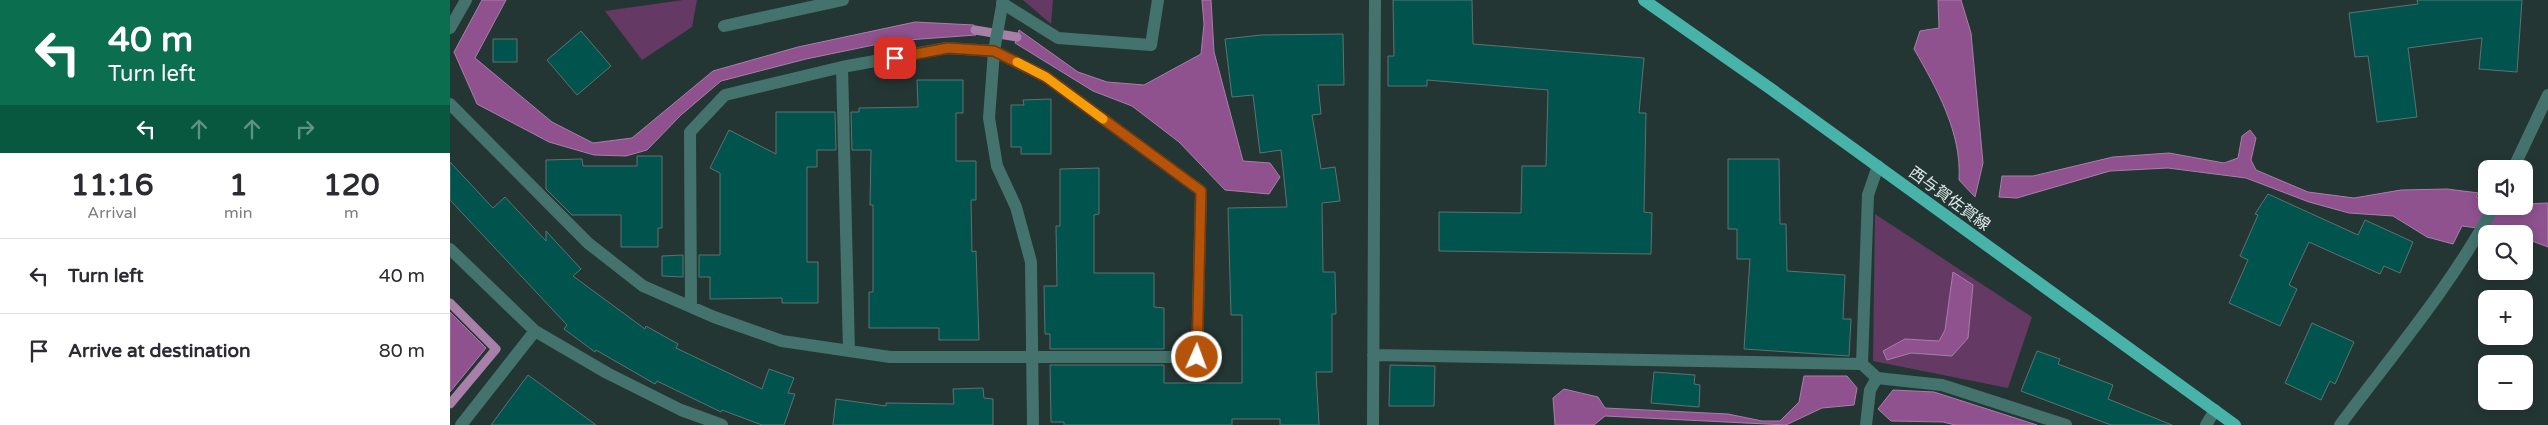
<!DOCTYPE html>
<html lang="en">
<head>
<meta charset="utf-8">
<style>
  body { margin:0; font-family:"Varela Round","Noto Sans JP",sans-serif; background:#f2f2f3; color:#2b2b33; height:100vh; display:flex; flex-direction:column; font-size:19px; white-space:nowrap }
  * { box-sizing:border-box; margin:0 }
  p { font-size:16px; color:#7c7c81 }
  .icon { flex:none; width:28px; height:28px; fill:none; stroke:currentColor; stroke-width:2; stroke-linecap:round; stroke-linejoin:round }
  .map { position:relative; flex:1; overflow:hidden }
  .panel { display:flex; flex-direction:column; background:#fff; width:450px }
  .panel>* { flex:none }
  .banner { background:#0b6e4f; color:#fff; overflow:hidden }
  .fabs { position:absolute; left:2028px; top:160px; display:grid; gap:10px }
  .fabs a { display:grid; place-items:center; width:55px; height:55px; border-radius:10px; background:#fff; box-shadow:0 2px 12px #0003; font-size:25px }
  .pin { position:absolute; display:grid; place-items:center; width:42px; height:42px; color:#fff; margin:-21px; border-radius:10px; box-shadow:0 2px 8px #0006 }
  .me { position:absolute; width:55px; margin:-28px; rotate:2deg; stroke-linejoin:round; filter:drop-shadow(0 0 4px #0008) }
  .turn { display:flex; align-items:center; gap:18px; height:105px; padding:0 25px; font-size:22px }
  .turn .icon { width:65px; height:65px; stroke-width:2.5 }
  .turn b { display:block; font-size:35px; line-height:42px }
  .lanes { display:flex; align-items:center; height:48px; padding:0 25px; background:#0003; justify-content:center; gap:25px; direction:ltr }
  .lanes .off { opacity:.35 }
  .eta { display:flex; justify-content:space-evenly; align-items:center; height:85px; text-align:center }
  .eta b { font-size:30px; font-weight:800; line-height:35px }
  ul { padding:0; list-style:none }
  li { display:flex; align-items:center; gap:15px; height:75px; padding:0 25px; border-top:1px solid #e1e1e2 }
  li div { flex:1 }
  li b { display:block; font-size:19px }
  li em { font-style:normal }
  main { display:flex; flex:1; min-height:0 }
  .map>svg:first-child { display:block }
  .green { fill:#643964 }
  .water { fill:#8f528f; stroke:#a77fa9 }
  .lines { fill:none; stroke-linecap:round; stroke-linejoin:round }
  .stream { stroke:#a77fa9; stroke-width:9 }
  .building { fill:#00544d; stroke:#5e726f }
  .street { stroke:#44736e; stroke-width:12 }
  .primary { stroke:#48b3a8; stroke-width:12 }
  .route-casing { stroke:#753606; stroke-width:12 }
  .route { stroke:#b45309; stroke-width:9 }
  .slow { stroke:#f59e0b; stroke-width:9 }
  .labels { text-anchor:middle; stroke-width:4; stroke-linejoin:round; paint-order:stroke }
  .street-label { font-size:16px; fill:#dee9e7; stroke:#243634 }
</style>
</head>
<body>
<main>
<section class="panel">
<div class="banner">
<div class="turn"><svg class="icon" aria-label="left" viewBox="0 0 24 24"><path d="M17 20v-9H6M10 6l-5 5 5 5"/></svg><div><b>40 m</b>Turn left</div></div>
<div class="lanes"><svg class="icon" aria-label="left" viewBox="0 0 24 24"><path d="M17 20v-9H6M10 6l-5 5 5 5"/></svg><svg class="icon off" aria-label="ahead" viewBox="0 0 24 24"><path d="M12 20V5M6 11l6-6 6 6"/></svg><svg class="icon off" aria-label="ahead" viewBox="0 0 24 24"><path d="M12 20V5M6 11l6-6 6 6"/></svg><svg class="icon off" aria-label="right" viewBox="0 0 24 24"><path d="M7 20v-9h11M14 6l5 5-5 5"/></svg></div>
</div>
<div class="eta">
<div><b>11:16</b><p>Arrival</p></div>
<div><b>1</b><p>min</p></div>
<div><b>120</b><p>m</p></div>
</div>
<ul>
<li><svg class="icon" aria-label="left" viewBox="0 0 24 24"><path d="M17 20v-9H6M10 6l-5 5 5 5"/></svg><div><b>Turn left</b></div><em>40 m</em></li>
<li><svg class="icon" aria-label="arrive" viewBox="0 0 24 24"><path d="M6 21V4h12l-3 4 3 4H6"/></svg><div><b>Arrive at destination</b></div><em>80 m</em></li>
</ul>
</section>
<div class="map">
<svg width="2098" height="425" viewBox="0 0 2098 425">
  <rect width="100%" height="100%" fill="#243634"/>
  <!-- green -->
  <path class="green" d="M233,0H247L242,27L192,60L155,11Z
    M573,0H603L601,24Z
    M1425,214L1582,317L1558,388L1423,361Z"/>
  <!-- water -->
  <path class="water" d="M32,0H56L25,58L102,122L143,143L182,138L263,71L348,47L465,22L524,25L526,35L443,41L356,59L271,81L231,115L197,150L176,156L144,155L99,142L27,104L4,52Z
    M752,0H761L764,52L793,161L820,163L830,177L819,194L775,190L729,142L682,106L643,91L565,43L569,30L628,72L657,82L694,85L751,54L754,24Z
    M1488,0H1511L1521,33L1533,163L1525,197L1509,180C1512,133 1487,89 1464,49L1470,31L1489,28Z
    M1800,130L1806,138L1801,160L1806,170L1858,192L1904,198L1951,190L1997,189L2029,193L2026,197L2036,199V206H2074V204L2098,203V247L2074,238V234L2012,226L2003,244L1977,237L1943,216L1899,213L1859,202L1796,178L1718,168L1660,171L1567,198L1549,197L1552,176H1583L1663,157L1719,153L1774,163L1788,158L1792,136Z
    M1503,272L1523,285L1518,338L1502,356L1461,353L1437,360L1433,351L1455,339L1489,341L1495,330Z
    M0,312L36,348L0,392Z
    M1354,376H1397L1407,388L1404,405L1372,408L1336,425L1155,416L1144,425H1105L1103,398L1114,389L1148,397L1155,408L1278,414L1312,421H1330L1349,402Z
    M1443,390L1484,392L1587,425H1505L1493,422L1441,421L1428,409Z"/>
  <g class="lines">
    <!-- stream -->
    <path class="stream" d="M525,30L567,37
      M0,303L46,349L0,404"/>
  </g>
  <!-- building -->
  <path class="building" d="M943,0H1022L1023,44L1194,58L1189,113H1196L1194,212L1202,213L1201,254L989,251V212L1071,213L1072,166H1096L1098,90L977,80V86H938V56H944Z
    M1967,0H2072L2067,72L2029,69L2032,38L1958,48L1967,117L1927,122L1918,56L1905,57L1899,13L1968,4Z
    M131,31L161,66L127,95L97,60Z
    M893,34L894,85H868L871,114L862,115L871,169L885,167L890,201L872,203L873,272H885L886,314H882V372H866L869,425H830V419H782V425H614V422H601L600,365H714V383H792V315H781L778,208L837,207L831,150L810,153L803,95L782,97L775,39L811,35Z
    M43,39H67V62H43Z
    M467,80H513V113H506V161H526V200H521L522,252L526,251L529,340H489V328H419V292H423V205H420L421,150H402L401,112H409V108L468,107Z
    M601,99V154H571V147H561V105H574L573,100Z
    M326,112H385L386,150H367V167H357V262H368V303H332V298L260,299V277H249V255H270V173L260,168L279,130L326,154Z
    M187,156H212V228H208V247H171V215H122L96,189V160L132,159L133,166H187Z
    M1278,159H1329L1330,224H1336L1337,271L1395,275L1393,319H1401L1399,356L1294,349L1300,259H1287V229H1278Z
    M0,162L43,208L55,197L96,241V231L131,269L123,276L195,329L196,326L228,344L226,348L312,389L319,369L344,378L338,393L345,394L334,425H312L272,410L271,412L207,381L205,384L146,350L145,352L114,329L117,325L0,200Z
    M649,168V214L644,215V273H704V307L714,308V349H600V334H595L594,286H607L606,226H610V169Z
    M1818,194L1908,235L1915,220L1963,242L1950,273L1934,266L1930,274L1859,242L1839,285L1847,289L1830,326L1779,303L1798,260L1790,256L1808,215L1805,214Z
    M233,255V277L212,276V256Z
    M1862,323L1904,342L1885,384L1880,381L1871,400L1835,383Z
    M1587,351L1610,359L1608,364L1663,385L1658,399L1722,425H1661L1571,391Z
    M940,365L985,366L984,406H939Z
    M1204,372L1245,375L1244,384L1250,385L1249,407L1201,403Z
    M78,375L146,425H41Z
    M533,388L534,398L543,399V425H383L386,399L436,406V403L504,404L503,389Z"/>
  <g class="lines">
    <!-- street -->
    <path class="street" d="M553,0L544,51L539,118L547,166L566,207L581,262L583,425
      M552,3L608,38L701,45L708,0
      M274,26L393,0
      M0,28L16,0
      M392,67L399,351
      M0,104L138,243L193,286L264,317L332,341L440,357H747L751,191L596,77L544,51L497,48L392,67L275,95L240,132L241,307
      M2063,169L2098,95
      M0,249L85,331L157,373L231,410L272,425
      M923,355L1412,364L1427,378L1492,385L1616,425
      M1412,364L1418,195L1428,166
      M11,425L85,331
      M923,425L925,0
      M1416,425L1420,390L1427,378
      M1756,425L1765,410
      M1890,425C1943,354 2002,285 2044,206"/>
    <!-- primary -->
    <path class="primary" d="M1194,0L1321,89L1785,425"/>
  </g>
  <g class="lines">
    <!-- route casing -->
    <g class="route-casing">
      <path id="route" d="M445,58L498,48L544,51L596,77L751,191L747,357"/>
    </g>
    <!-- route -->
    <use href="#route" class="route"/>
    <!-- slow -->
    <path class="slow" d="M567,62L596,77L653,119"/>
  </g>
  <g class="labels">
    <!-- street labels -->
    <g class="street-label">
      <text transform="translate(1500 198) rotate(36)" y="6">西与賀佐賀線</text>
    </g>
  </g>
</svg>
<div class="fabs">
<a><svg class="icon" aria-label="sound" viewBox="0 0 24 24"><path d="M4 9h4l5-4v14l-5-4H4zM17 9q2 3 0 6"/></svg></a>
<a><svg class="icon" aria-label="search" viewBox="0 0 24 24"><circle cx="10" cy="10" r="6"/><path d="M15 15l6 6"/></svg></a>
<a>+</a>
<a>−</a>
</div>
<div class="pin" style="left:445px;top:58px;background:#d93025"><svg class="icon" aria-label="arrive" viewBox="0 0 24 24"><path d="M6 21V4h12l-3 4 3 4H6"/></svg></div>
<svg class="me" style="left:747px;top:357px" viewBox="-20 -20 40 40"><circle r="17" fill="#b45309" stroke="#fff" stroke-width="3"/><path d="M0-11L8 9 0 5-8 9z" fill="#fff"/></svg>
</div>
</main>
</body>
</html>
